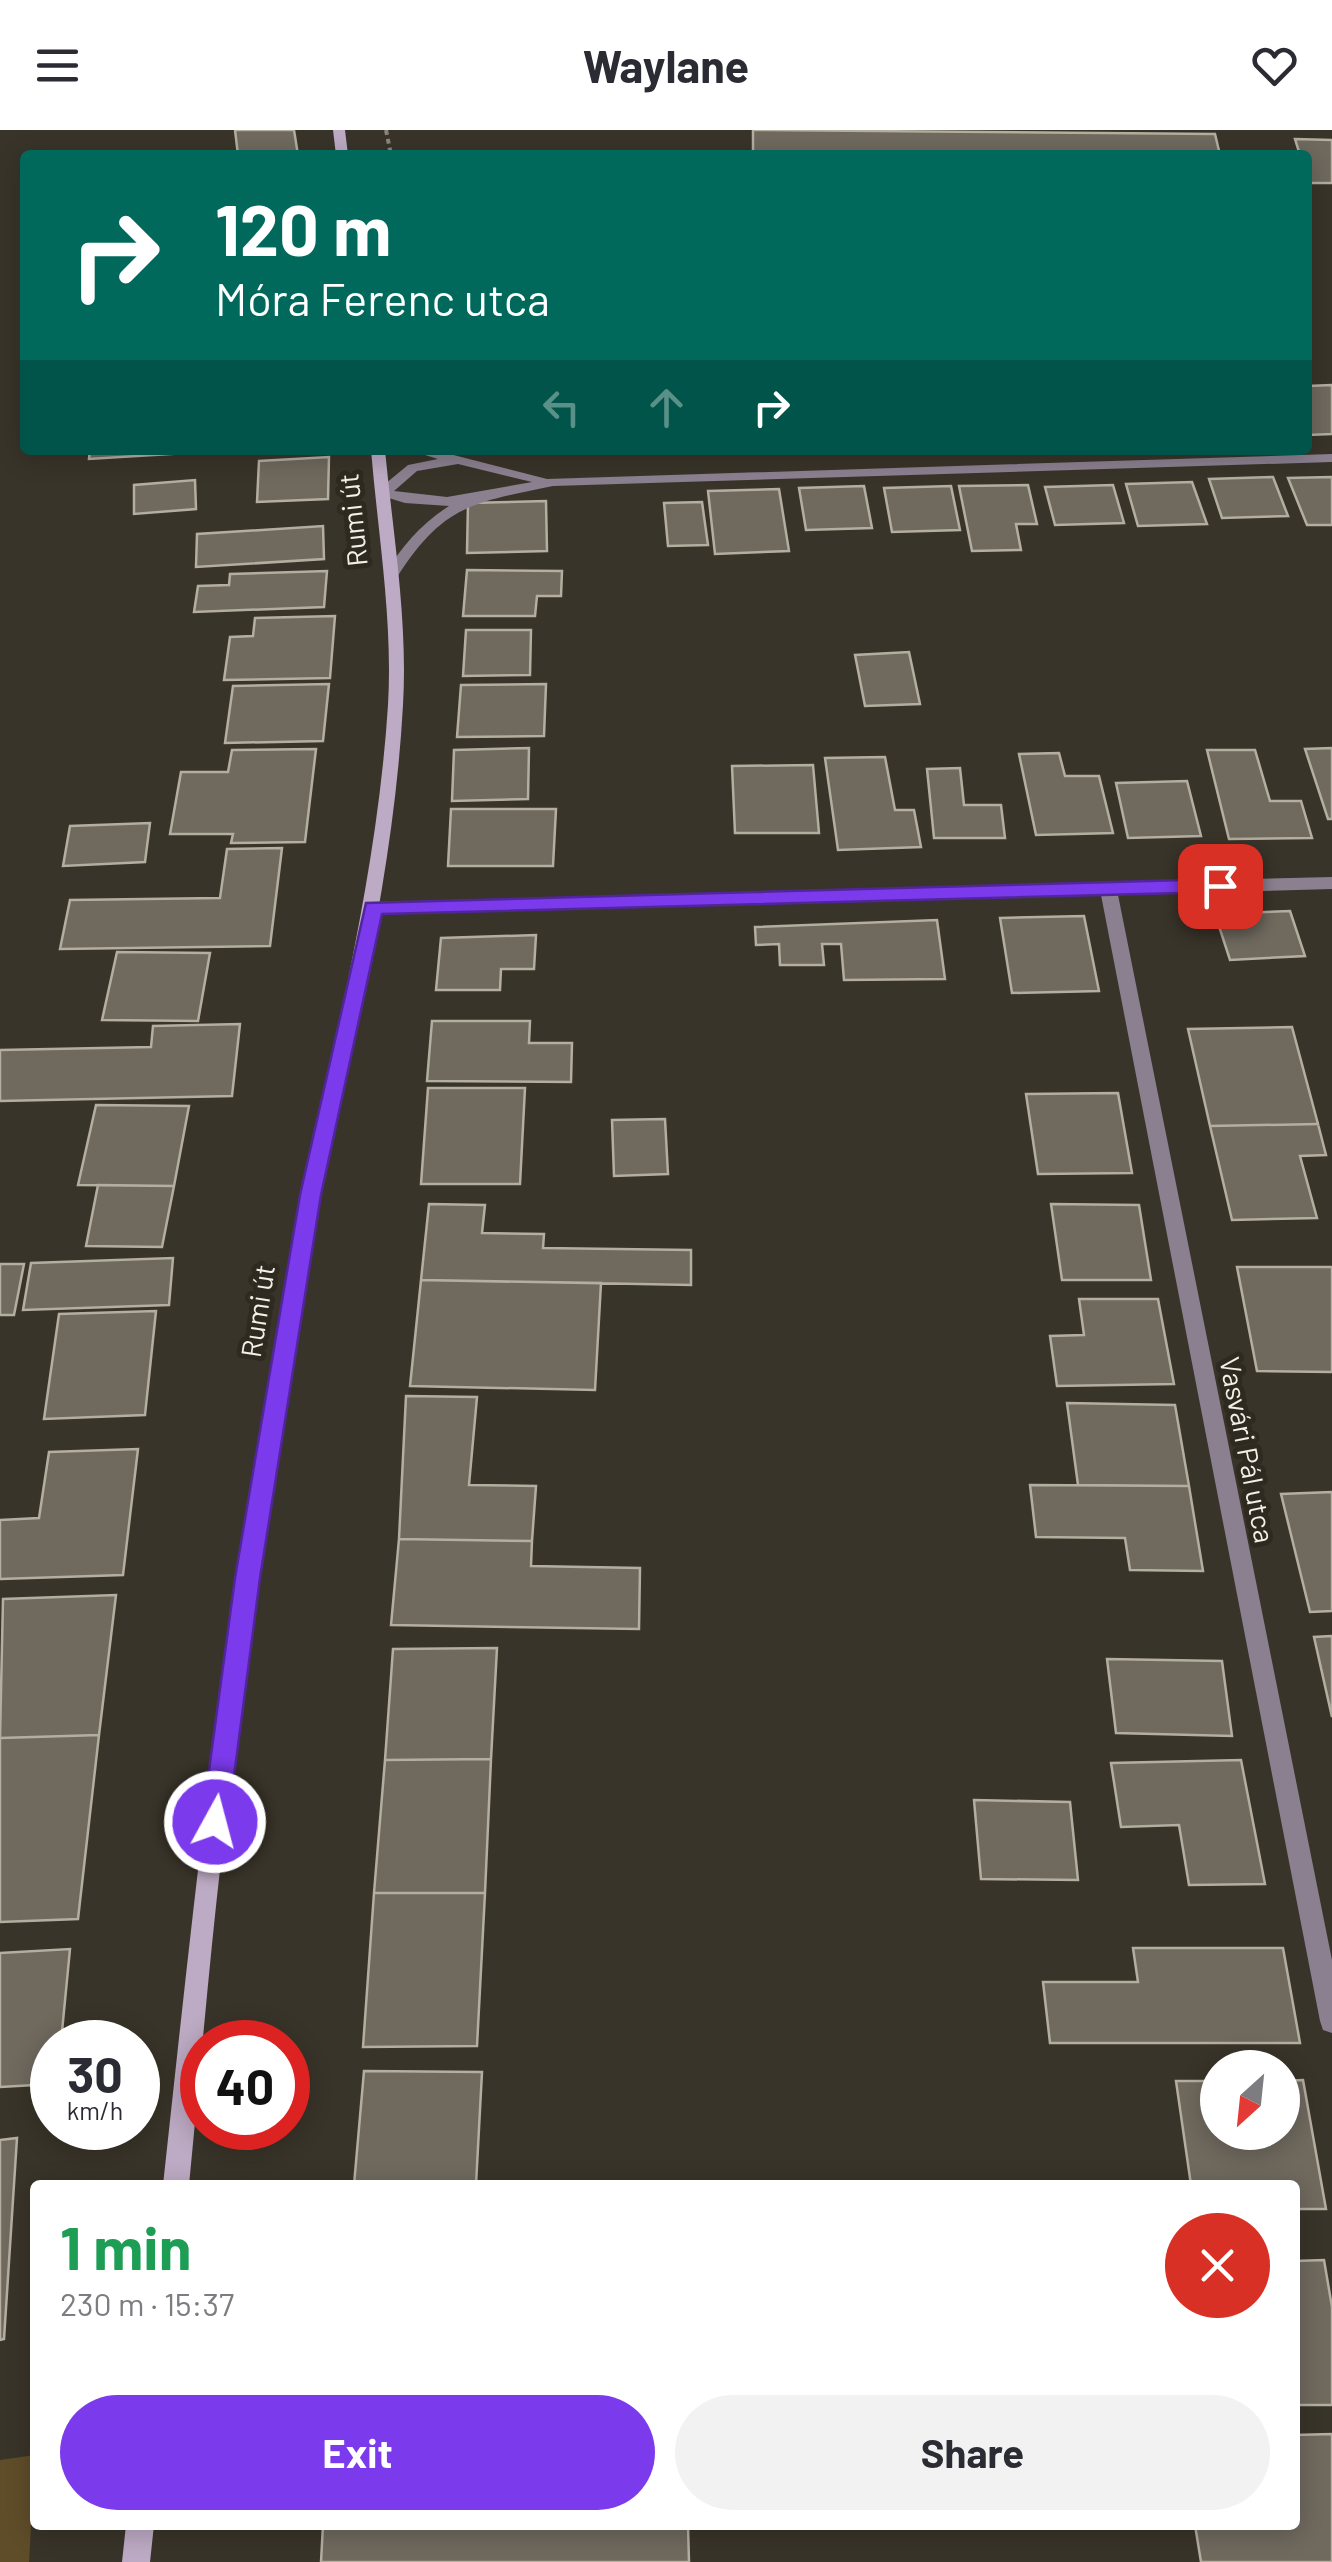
<!DOCTYPE html>
<html lang="en">
<head>
<meta charset="utf-8">
<style>
  body { margin:0; font-family:Barlow,sans-serif; background:#f2f2f3; color:#2b2b33; height:100vh; display:flex; flex-direction:column; font-size:38px; white-space:nowrap }
  * { box-sizing:border-box; margin:0 }
  p { font-size:32px; color:#7c7c81 }
  .icon { flex:none; width:55px; height:55px; fill:none; stroke:currentColor; stroke-width:2; stroke-linecap:round; stroke-linejoin:round }
  .map { position:relative; flex:1; overflow:hidden }
  .side { position:absolute; left:30px; top:2050px; width:1270px; height:350px; display:flex; flex-direction:column; background:#fff; border-radius:10px; box-shadow:0 5px 25px #0003 }
  .side>* { flex:none }
  .guide { position:absolute; left:20px; top:20px; width:1292px; height:305px; border-radius:10px; box-shadow:0 5px 25px #0003; background:#00695c; color:#fff; overflow:hidden }
  .needle { width:65px; rotate:207deg }
  .tools { position:absolute; left:1200px; top:1920px; display:grid; gap:20px }
  .tools a { display:grid; place-items:center; width:100px; height:100px; border-radius:50%; background:#fff; box-shadow:0 5px 25px #0003; font-size:50px }
  .speed { position:absolute; left:30px; top:1890px; display:flex; gap:20px; font-size:50px; font-weight:700; text-align:center }
  .speed>* { display:grid; place-content:center; width:130px; height:130px; border-radius:50%; background:#fff; box-shadow:0 5px 25px #0003; line-height:1 }
  .speed small { font-size:25px; font-weight:400 }
  .speed .limit { border:15px solid #d22; background:#fff; color:#111 }
  .pin { position:absolute; display:grid; place-items:center; width:85px; height:85px; color:#fff; margin:-42px; border-radius:20px; box-shadow:0 5px 15px #0006 }
  .me { position:absolute; width:110px; margin:-55px; rotate:7deg; stroke-linejoin:round; filter:drop-shadow(0 0 8px #0008) }
  .turn { display:flex; align-items:center; gap:35px; height:210px; padding:0 30px; font-size:45px }
  .turn .icon { width:130px; height:130px; stroke-width:2.5 }
  .turn b { display:block; font-size:70px; line-height:85px }
  .lanes { display:flex; align-items:center; height:95px; padding:0 30px; background:#0003; justify-content:center; gap:50px; direction:ltr }
  .lanes .off { opacity:.35 }
  .round { display:grid; place-items:center; flex:none; width:105px; height:105px; border-radius:52px; background:#f2f2f3 }
  .head { display:flex; align-items:center; justify-content:space-between; height:170px; padding:0 30px }
  h1 { font-size:60px; font-weight:700; line-height:75px; color:#1e9e55 }
  .button { display:flex; gap:20px; margin-top:auto; padding:20px 30px }
  .button a { flex:1; height:115px; border-radius:60px; background:#7c3aed; color:#fff; font-size:40px; font-weight:700; line-height:115px; text-align:center }
  .button a+a { background:#f2f2f3; color:#2b2b33 }
  header { display:flex; justify-content:space-between; align-items:center; height:130px; padding:0 30px; background:#fff; font-size:45px; font-weight:700 }
  .map>svg:first-child { display:block }
  .green { fill:#5f4d29 }
  .building { fill:#6f695e; stroke:#b4aea1; stroke-width:2.5 }
  .lines { fill:none; stroke-linecap:round; stroke-linejoin:round }
  .path { stroke:#8b867d; stroke-width:4; stroke-dasharray:5 4; stroke-linecap:butt }
  .street { fill:#8b8090; fill-rule:evenodd }
  .secondary { fill:#bdaac4; fill-rule:evenodd }
  .route { fill:#7c3aed; stroke:#51269a; stroke-width:2.5 }
  .labels { text-anchor:middle; stroke-width:10; stroke-linejoin:round; paint-order:stroke }
  .street-label { font-size:28px; fill:#f3f0e9; stroke:#2f2a20 }
</style>
</head>
<body>
<header><svg class="icon" aria-label="menu" viewBox="0 0 24 24"><path d="M4 6h16M4 12h16M4 18h16"/></svg>Waylane<svg class="icon" aria-label="heart" viewBox="0 0 24 24"><path d="M12 20l-8-8c-3-5 5-10 8-4 3-6 11-1 8 4z"/></svg></header>
<div class="map">
<svg width="1332" height="2432" viewBox="0 0 1332 2432">
  <rect width="100%" height="100%" fill="#393429"/>
  <!-- green -->
  <path class="green" d="M35,2325L29,2432H0V2330Z"/>
  <!-- building -->
  <path class="building" d="M235,0H294L298,25H238Z
    M753,0L1215,4L1220,25H753Z
    M1295,9L1332,10V53H1308V25H1300Z
    M1332,255V304L1308,305V256Z
    M90,320H186V323L89,329Z
    M329,327L328,369L257,372L259,331Z
    M1273,347L1288,386L1222,388L1209,349Z
    M1332,347V395H1307L1288,348Z
    M195,350L196,379L134,384V355Z
    M1192,352L1207,394L1138,396L1126,354Z
    M1028,355L1037,394H1016L1021,420L972,421L959,356Z
    M1113,355L1124,393L1055,395L1045,357Z
    M864,356L872,398L806,400L799,358Z
    M951,356L960,400L892,402L884,358Z
    M779,359L789,421L715,424L708,361Z
    M546,371L547,421L467,423L468,373Z
    M702,372L708,415L668,416L664,373Z
    M323,396L324,429L196,437L197,404Z
    M467,440L562,441L561,466H537L535,486H463Z
    M327,441L324,477L194,482L198,456L229,455L230,444Z
    M335,486L330,548L224,550L230,507L253,506L255,488Z
    M466,500H531L530,545L463,546Z
    M909,522L920,574L865,576L855,525Z
    M329,554L323,611L225,613L233,556Z
    M546,554L544,606L457,607L461,555Z
    M529,618L528,669L452,671L454,620Z
    M1332,618V689H1328L1305,619Z
    M316,619L305,712L231,713L233,704H170L181,642H228L232,620Z
    M1207,620H1255L1270,671H1301L1312,708L1229,709Z
    M1059,623L1065,646H1099L1113,703L1036,705L1019,624Z
    M885,627L895,680H914L921,717L838,720L825,628Z
    M813,635L819,703H735L732,636Z
    M960,638L964,675H1001L1005,708H934L927,639Z
    M1187,651L1201,706L1128,708L1116,653Z
    M451,679H556L553,736H448Z
    M150,693L145,732L63,736L70,696Z
    M282,718L270,816L60,819L70,770L220,768L227,719Z
    M1290,781L1305,826L1230,830L1215,784Z
    M1084,786L1099,861L1012,863L1000,788Z
    M937,790L945,849L844,850L841,814H822L824,835H780L779,814L756,815L755,797Z
    M536,805L534,839H501L500,860H436L441,808Z
    M117,822L210,823L198,891L102,890Z
    M432,891H530L529,913H572L571,952L427,951Z
    M240,894L232,966L0,971V920L151,917L153,896Z
    M1292,897L1318,994L1210,996L1188,899Z
    M428,958H525L520,1054H421Z
    M1118,963L1132,1043L1038,1044L1026,964Z
    M96,975L189,976L174,1056L78,1055Z
    M665,989L668,1044L614,1046L612,990Z
    M1318,994L1326,1025L1300,1026L1317,1088L1232,1090L1210,996Z
    M98,1055L174,1056L162,1117L86,1116Z
    M429,1074L485,1075L482,1103L544,1104L543,1118L691,1120V1155L421,1150Z
    M1051,1074L1139,1075L1151,1150H1062Z
    M173,1128L169,1175L23,1180L31,1133Z
    M0,1134H24L14,1185H0Z
    M1237,1137H1332V1242L1257,1241Z
    M421,1150L601,1153L595,1260L410,1256Z
    M1079,1169H1158L1174,1254L1057,1256L1050,1206L1084,1205Z
    M156,1181L145,1285L44,1289L59,1184Z
    M406,1266L477,1267L469,1355L536,1356L532,1411L399,1409Z
    M1067,1273L1175,1275L1189,1356L1078,1355Z
    M138,1319L123,1445L0,1449V1390L39,1388L49,1322Z
    M1030,1355L1189,1356L1203,1441L1130,1440L1125,1408L1036,1407Z
    M1332,1362V1481L1310,1482L1281,1364Z
    M399,1409L532,1411L531,1436L640,1438L639,1499L391,1495Z
    M116,1465L99,1605L0,1608L3,1469Z
    M1332,1506V1587L1314,1507Z
    M497,1518L491,1629L385,1630L393,1519Z
    M1107,1529L1222,1531L1232,1606L1116,1603Z
    M99,1605L78,1789L0,1792V1608Z
    M491,1629L485,1763H374L385,1630Z
    M1241,1630L1265,1754L1189,1755L1179,1695L1121,1697L1111,1633Z
    M974,1670L1070,1672L1078,1750L981,1749Z
    M374,1763H485L477,1916L363,1917Z
    M1133,1818H1283L1300,1913H1050L1043,1852H1138Z
    M70,1819L61,1912H52V1954L0,1957V1823Z
    M364,1941L482,1942L476,2055H354Z
    M1303,1950L1326,2079H1295V2055H1191L1176,1951H1218V2002H1282V1951Z
    M17,2008L4,2209L0,2210V2010Z
    M1324,2130L1332,2177V2275H1295V2131Z
    M1332,2304V2432H1201L1195,2395H1295V2305Z
    M323,2395H688L689,2432H321Z"/>
  <g class="lines">
    <!-- path -->
    <path class="path" d="M386,0L391,25"/>
    <!-- street -->
    <path class="street" d="M409,320H434L547,349L1332,324V332L553,356C473,373 444,374 397,447L392,449L385,444C402,416 421,394 449,376L405,373L379,365V359L408,335L438,329ZM458,334L532,352L447,367L394,361L417,341Z
      M1332,747V759L1118,765L1332,1830V1903L1323,1900L1320,1891L1101,765L373,784L364,778L373,772Z"/>
    <!-- secondary -->
    <path class="secondary" d="M333,0H345L348,25H336Z
      M371,320H385C393,404 408,491 403,575C392,778 334,973 302,1173C273,1356 245,1539 222,1722C209,1834 200,1944 189,2055H163C185,1853 206,1652 236,1451C249,1358 267,1266 282,1173C316,973 375,778 388,575C393,491 378,404 371,320Z
      M126,2395H154L150,2432H122Z"/>
  </g>
  <!-- route -->
  <path class="route" d="M1220,749L1230,756L1220,762L382,784L321,1065L260,1448L228,1692L224,1701L215,1705L206,1701L202,1692L235,1448L300,1065L366,773Z"/>
  <g class="labels">
    <!-- street labels -->
    <g class="street-label">
      <text transform="translate(353 390) rotate(-96)" y="10">Rumi út</text>
      <text transform="translate(258 1181) rotate(-81)" y="10">Rumi út</text>
      <text transform="translate(1247 1320) rotate(79)" y="10">Vasvári Pál utca</text>
    </g>
  </g>
</svg>
<div class="tools">
<a><svg class="needle" viewBox="-14 -14 28 28"><path d="M0-13l5 13h-10z" fill="#e53935"/><path d="M0 13l5-13h-10z" fill="#7c7c81"/></svg></a>
</div>
<div class="speed"><div>30<small>km/h</small></div><div class="limit">40</div></div>
<div class="pin" style="left:1220px;top:756px;background:#d93025"><svg class="icon" aria-label="arrive" viewBox="0 0 24 24"><path d="M6 21V4h12l-3 4 3 4H6"/></svg></div>
<svg class="me" style="left:215px;top:1692px" viewBox="-20 -20 40 40"><circle r="17" fill="#7c3aed" stroke="#fff" stroke-width="3"/><path d="M0-11L8 9 0 5-8 9z" fill="#fff"/></svg>
<div class="guide">
<div class="turn"><svg class="icon" aria-label="right" viewBox="0 0 24 24"><path d="M7 20v-9h11M14 6l5 5-5 5"/></svg><div><b>120 m</b>Móra Ferenc utca</div></div>
<div class="lanes"><svg class="icon off" aria-label="left" viewBox="0 0 24 24"><path d="M17 20v-9H6M10 6l-5 5 5 5"/></svg><svg class="icon off" aria-label="ahead" viewBox="0 0 24 24"><path d="M12 20V5M6 11l6-6 6 6"/></svg><svg class="icon" aria-label="right" viewBox="0 0 24 24"><path d="M7 20v-9h11M14 6l5 5-5 5"/></svg></div>
</div>
<section class="side">
<div class="head"><div><h1>1 min</h1><p>230 m · 15:37</p></div><a class="round" style="background:#d93025;color:#fff"><svg class="icon" aria-label="close" viewBox="0 0 24 24"><path d="M6 6l12 12M18 6L6 18"/></svg></a></div>
<div class="button"><a>Exit</a><a>Share</a></div>
</section>
</div>
</body>
</html>
